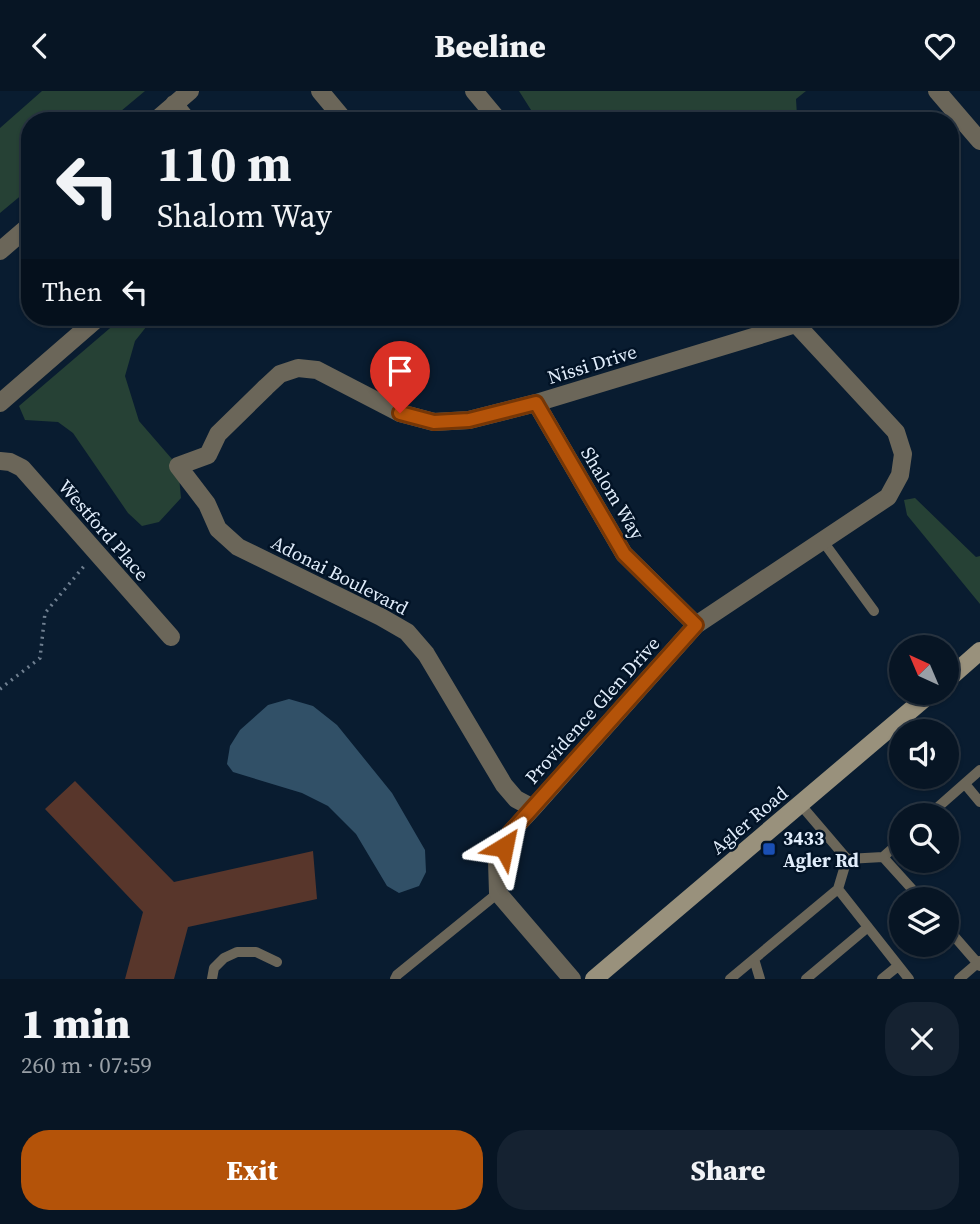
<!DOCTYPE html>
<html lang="en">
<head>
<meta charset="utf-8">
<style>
  body { margin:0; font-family:"Source Serif 4",serif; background:#152231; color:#f1f3f6; height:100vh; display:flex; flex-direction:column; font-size:26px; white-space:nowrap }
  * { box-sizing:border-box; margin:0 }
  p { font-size:23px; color:#989fa6 }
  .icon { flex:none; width:38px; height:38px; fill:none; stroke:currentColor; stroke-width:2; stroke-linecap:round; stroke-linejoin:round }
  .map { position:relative; height:888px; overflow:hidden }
  .panel { display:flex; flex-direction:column; background:#071524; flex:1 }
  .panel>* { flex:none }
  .top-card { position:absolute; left:21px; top:21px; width:938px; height:214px; border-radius:28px; box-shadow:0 2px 5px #0004,0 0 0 2px #283441; background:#071524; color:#f1f3f6; overflow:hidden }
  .needle { width:46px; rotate:316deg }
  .controls { position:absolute; left:889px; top:544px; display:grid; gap:14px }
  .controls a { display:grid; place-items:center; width:70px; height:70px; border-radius:50%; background:#071524; box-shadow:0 2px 5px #0004,0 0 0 2px #283441; font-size:35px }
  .pin { position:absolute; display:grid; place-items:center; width:60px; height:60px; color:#fff; margin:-72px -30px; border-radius:50% 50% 50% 0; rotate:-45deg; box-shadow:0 0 7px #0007 }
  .pin .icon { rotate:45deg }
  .me { position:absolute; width:77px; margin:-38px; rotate:35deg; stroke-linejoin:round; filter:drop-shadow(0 0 5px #0008) }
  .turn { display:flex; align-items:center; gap:24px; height:147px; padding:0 21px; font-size:32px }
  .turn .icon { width:91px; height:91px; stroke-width:2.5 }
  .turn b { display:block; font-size:49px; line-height:60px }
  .then { display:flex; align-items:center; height:66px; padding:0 21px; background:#0003; gap:14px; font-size:26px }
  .round { display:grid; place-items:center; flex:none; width:74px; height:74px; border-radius:28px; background:#152231 }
  .headline { display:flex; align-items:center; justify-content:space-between; height:119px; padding:0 21px }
  h1 { font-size:42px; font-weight:800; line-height:52px }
  .primary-button { display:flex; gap:14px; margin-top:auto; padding:14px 21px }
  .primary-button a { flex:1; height:80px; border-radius:28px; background:#b45309; color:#fff; font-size:28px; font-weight:800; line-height:80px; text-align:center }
  .primary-button a+a { background:#152231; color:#f1f3f6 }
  header { display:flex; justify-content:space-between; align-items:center; height:91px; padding:0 21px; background:#071524; font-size:32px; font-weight:800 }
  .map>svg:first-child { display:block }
  .green { fill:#264135 }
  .water { fill:#315067 }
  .building { fill:#58362b }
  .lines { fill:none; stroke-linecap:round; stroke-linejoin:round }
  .path { stroke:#6f7f90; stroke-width:3.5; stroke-dasharray:2 5; stroke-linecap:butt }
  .service { stroke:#6b6659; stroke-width:10 }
  .minor { stroke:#6b6659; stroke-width:18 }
  .secondary { stroke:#99917c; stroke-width:18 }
  .route-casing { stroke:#753606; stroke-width:18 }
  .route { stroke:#b45309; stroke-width:12 }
  .transit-dot { fill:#1a4fb4; stroke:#021326; stroke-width:2.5 }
  .labels { text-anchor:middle; stroke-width:5; stroke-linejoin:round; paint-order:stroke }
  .street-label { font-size:19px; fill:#e1edfb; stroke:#021326 }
  .poi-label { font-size:19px; font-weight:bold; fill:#e1edfb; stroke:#021326; text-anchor:start }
</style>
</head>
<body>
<header><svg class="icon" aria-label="back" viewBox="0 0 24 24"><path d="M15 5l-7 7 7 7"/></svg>Beeline<svg class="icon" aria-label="heart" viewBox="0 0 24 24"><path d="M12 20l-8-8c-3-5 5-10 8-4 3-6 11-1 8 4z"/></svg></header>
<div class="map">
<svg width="980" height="888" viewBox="0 0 980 888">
  <rect width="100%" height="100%" fill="#091c30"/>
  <!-- green -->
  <path class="green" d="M42,0H145L109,30H30V97L0,122V37Z
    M519,0H806L796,8L797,25L801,30H538Z
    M123,226H154L135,250L125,285L139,330L178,375L181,407L159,431L142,435L128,422L73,342L58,331L25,329L19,315Z
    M915,407L976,466L980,465V513L907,424L904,409Z"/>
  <!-- water -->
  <path class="water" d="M289,608L313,615L337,634L392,702L425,759L426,781L419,795L399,802L387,795L356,743L328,715L302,702L233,681L227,673L230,655L240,639L268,614Z"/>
  <!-- building -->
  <path class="building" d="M75,690L174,791L313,760L317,808L188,836L174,888H125L143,821L45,718Z"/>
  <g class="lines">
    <!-- path -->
    <path class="path" d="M0,598L40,567L45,522L85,474"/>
    <!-- service -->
    <path class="service" d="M822,449L874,520
      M965,693L980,711
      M800,713L847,768L883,766L901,750
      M929,724L980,679
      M883,766L921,808
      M838,798L909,888
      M947,837L980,875
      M754,868L760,888
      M212,888L214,877L224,867L237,861H256L277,871
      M395,888L397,884L498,802
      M730,888L838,798L847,768
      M806,888L868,836
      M882,888L898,875
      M959,888L980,870"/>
    <!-- minor -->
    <path class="minor" d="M320,0L345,30
      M474,0L499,30
      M937,0L980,50
      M174,13L188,30
      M155,30L190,0
      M0,160L30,134
      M0,312L99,226
      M536,312L624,463L696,534
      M0,370L10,371L22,377L171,546
      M533,717L516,708L504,694L426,563L407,541L381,526L238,456L218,438L207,413L178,375L208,364L218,343L266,296L280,283L298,277L317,279L400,322L434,331L469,329L536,312L796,233L896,341L903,363L900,384L888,406L696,534L533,717L510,742L497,770L498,802L572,888"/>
    <!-- secondary -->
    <path class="secondary" d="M947,589L980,560
      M594,888L931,602"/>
  </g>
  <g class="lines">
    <!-- route casing -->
    <g class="route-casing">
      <path id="route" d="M400,322L434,331L469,329L536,312L624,463L696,534L510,742L504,756"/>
    </g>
    <!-- route -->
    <use href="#route" class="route"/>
  </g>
  <!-- markers -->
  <rect class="transit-dot" x="762" y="751" width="14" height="14" rx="3.5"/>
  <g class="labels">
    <!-- street labels -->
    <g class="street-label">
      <text transform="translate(592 273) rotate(-17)" y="7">Nissi Drive</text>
      <text transform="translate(613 402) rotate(59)" y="7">Shalom Way</text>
      <text transform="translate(104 439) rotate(49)" y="7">Westford Place</text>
      <text transform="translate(340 484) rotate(27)" y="7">Adonai Boulevard</text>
      <text transform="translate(592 619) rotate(-48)" y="7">Providence Glen Drive</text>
      <text transform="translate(749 729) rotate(-40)" y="7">Agler Road</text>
    </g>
    <!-- poi labels -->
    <g class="poi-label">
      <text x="783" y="754">3433<tspan x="783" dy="22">Agler Rd</tspan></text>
    </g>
  </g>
</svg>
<div class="controls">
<a><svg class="needle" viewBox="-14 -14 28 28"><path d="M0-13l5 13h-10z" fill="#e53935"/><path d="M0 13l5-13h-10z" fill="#989fa6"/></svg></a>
<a><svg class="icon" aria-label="sound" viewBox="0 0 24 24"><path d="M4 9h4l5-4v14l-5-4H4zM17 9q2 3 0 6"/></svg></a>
<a><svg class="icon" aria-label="search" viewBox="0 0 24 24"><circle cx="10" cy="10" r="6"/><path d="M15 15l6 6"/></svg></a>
<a><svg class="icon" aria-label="layers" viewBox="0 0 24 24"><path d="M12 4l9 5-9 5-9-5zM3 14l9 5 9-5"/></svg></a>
</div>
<div class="pin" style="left:400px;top:322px;background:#d93025"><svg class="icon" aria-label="arrive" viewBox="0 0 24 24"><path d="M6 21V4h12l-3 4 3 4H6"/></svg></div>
<svg class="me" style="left:504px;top:756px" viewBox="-20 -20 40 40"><path d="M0-17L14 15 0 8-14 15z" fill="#b45309" stroke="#fff" stroke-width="4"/></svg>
<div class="top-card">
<div class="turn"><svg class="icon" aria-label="left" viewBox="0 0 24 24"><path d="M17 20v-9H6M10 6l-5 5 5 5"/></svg><div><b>110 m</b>Shalom Way</div></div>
<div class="then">Then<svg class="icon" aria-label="left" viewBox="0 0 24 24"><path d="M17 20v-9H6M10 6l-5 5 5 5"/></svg></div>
</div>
</div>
<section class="panel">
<div class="headline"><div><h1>1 min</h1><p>260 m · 07:59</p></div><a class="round"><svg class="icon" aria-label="close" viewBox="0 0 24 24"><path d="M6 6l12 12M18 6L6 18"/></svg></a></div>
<div class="primary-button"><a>Exit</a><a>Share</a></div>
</section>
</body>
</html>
